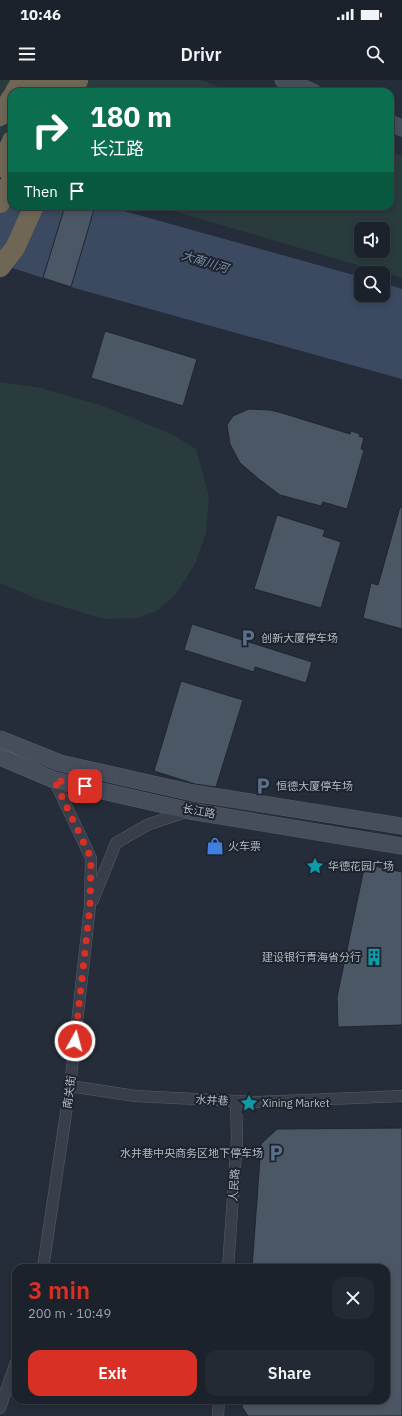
<!DOCTYPE html>
<html lang="en">
<head>
<meta charset="utf-8">
<style>
  body { margin:0; font-family:"IBM Plex Sans","Noto Sans SC",sans-serif; background:#242a33; color:#f1f3f6; height:100vh; display:flex; flex-direction:column; font-size:15px; white-space:nowrap }
  * { box-sizing:border-box; margin:0 }
  p { font-size:13px; color:#a0a4a9 }
  .icon { flex:none; width:22px; height:22px; fill:none; stroke:currentColor; stroke-width:2; stroke-linecap:round; stroke-linejoin:round }
  .map { position:relative; flex:1; overflow:hidden }
  .side { position:absolute; left:12px; top:1184px; width:378px; height:140px; display:flex; flex-direction:column; background:#1b222b; border-radius:12px; box-shadow:0 2px 6px #0003,0 0 0 1px #393f47 }
  .side>* { flex:none }
  .guide { position:absolute; left:8px; top:8px; width:386px; height:122px; border-radius:12px; box-shadow:0 2px 6px #0003,0 0 0 1px #393f47; background:#0b6e4f; color:#fff; overflow:hidden }
  .tools { position:absolute; left:354px; top:142px; display:grid; gap:8px }
  .tools a { display:grid; place-items:center; width:36px; height:36px; border-radius:8px; background:#1b222b; box-shadow:0 2px 6px #0003,0 0 0 1px #393f47; font-size:20px }
  .pin { position:absolute; display:grid; place-items:center; width:34px; height:34px; color:#fff; margin:-17px; border-radius:8px; box-shadow:0 2px 6px #0006 }
  .me { position:absolute; width:44px; margin:-22px; rotate:7deg; stroke-linejoin:round; filter:drop-shadow(0 0 3px #0008) }
  .turn { display:flex; align-items:center; gap:14px; height:84px; padding:0 16px; font-size:18px }
  .turn .icon { width:52px; height:52px; stroke-width:2.5 }
  .turn b { display:block; font-size:28px; line-height:34px }
  .then { display:flex; align-items:center; height:38px; padding:0 16px; background:#0003; gap:8px; font-size:15px }
  .round { display:grid; place-items:center; flex:none; width:42px; height:42px; border-radius:12px; background:#242a33 }
  .overview { display:flex; align-items:center; justify-content:space-between; height:68px; padding:0 16px }
  h1 { font-size:24px; font-weight:600; line-height:30px; color:#d93025 }
  .cta { display:flex; gap:8px; margin-top:auto; padding:8px 16px }
  .cta a { flex:1; height:46px; border-radius:12px; background:#d93025; color:#fff; font-size:16px; font-weight:600; line-height:46px; text-align:center }
  .cta a+a { background:#242a33; color:#f1f3f6 }
  .status { display:flex; justify-content:space-between; align-items:center; height:28px; padding:0 20px; background:#1b222b; direction:ltr }
  .status svg { height:11px; fill:currentColor }
  header { display:flex; justify-content:space-between; align-items:center; height:52px; padding:0 16px; background:#1b222b; font-size:18px; font-weight:600 }
  .map>svg:first-child { display:block }
  .green { fill:#293b3c; fill-rule:evenodd }
  .water { fill:#3b4a61 }
  .building { fill:#4c5765; stroke:#1f2630 }
  .lines { fill:none; stroke-linecap:round; stroke-linejoin:round }
  .street-casing { stroke:#565d67; stroke-width:12 }
  .secondary-casing { stroke:#565d67; stroke-width:17 }
  .highway-casing { stroke:#434a54; stroke-width:21 }
  .street { stroke:#383f4a; stroke-width:11 }
  .secondary { stroke:#464e5c; stroke-width:16 }
  .highway { stroke:#6f6655; stroke-width:20 }
  .route { stroke:#d93025; stroke-width:7; stroke-dasharray:0 12.6 }
  .labels { text-anchor:middle; stroke-width:4; stroke-linejoin:round; paint-order:stroke }
  .poi-label { font-size:11px; fill:#b3bac5; stroke:#1d242e; text-anchor:start }
  .street-label { font-size:11px; fill:#b3bac5; stroke:#1d242e }
  .water-label { font-size:12px; font-style:italic; fill:#7d8fab; stroke:#1d242e }
</style>
</head>
<body>
<div class="status"><b>10:46</b><svg viewBox="0 0 49 12"><path d="M0 12V9h3v3zM5 12V6h3v6zM10 12V3h3v9zM15 12V0h3v12zM26 1h20v11H26zM47 4h2v5h-2z"/></svg></div>
<header><svg class="icon" aria-label="menu" viewBox="0 0 24 24"><path d="M4 6h16M4 12h16M4 18h16"/></svg>Drivr<svg class="icon" aria-label="search" viewBox="0 0 24 24"><circle cx="10" cy="10" r="6"/><path d="M15 15l6 6"/></svg></header>
<div class="map">
<svg width="402" height="1336" viewBox="0 0 402 1336">
  <rect width="100%" height="100%" fill="#242d39"/>
  <!-- green -->
  <path class="green" d="M0,0H201L232,12H12V60L0,57Z
    M390,72L402,76V198L156,126H390ZM361,149H383V171H361Z
    M0,302L41,308L106,327L171,354L196,369L209,416L206,453L196,482L176,514L158,530L138,538L104,539L37,519L0,503Z"/>
  <!-- water -->
  <path class="water" d="M0,100L12,103V126H106L361,197V215H383V203L402,209V299L71,207L0,184Z"/>
  <!-- building -->
  <path class="building" d="M65,126H95L71,207L43,198Z
    M105,251L197,279L183,326L91,298Z
    M249,329L270,330L282,333L350,354L351,351L360,354L359,356L364,358L361,369L364,370L347,429L323,422L321,426L280,415L260,400L240,383L230,364L227,345L233,336Z
    M400,427L402,428V549L363,538L371,503L378,505Z
    M277,435L325,450L323,456L341,462L321,528L254,509Z
    M192,544L312,582L306,603L255,587L254,592L184,570Z
    M181,601L243,620L216,707L195,704L154,691Z
    M365,784L402,792V945L338,947L337,917Z
    M402,1048V1336H248L242,1327L243,1320H386V1188H252L261,1064L277,1049Z"/>
  <g class="lines">
    <!-- street casing -->
    <g class="street-casing">
      <path id="street" d="M93,820L116,763L147,745L188,731
        M70,1006L135,1016L258,1022L402,1016
        M43,1188L70,1006L90,826L91,778L54,700
        M228,1188L237,1058L236,1021
        M0,1328L16,1282
        M218,1336L219,1320"/>
    </g>
    <!-- secondary casing -->
    <g class="secondary-casing">
      <path id="secondary" d="M283,0L313,12
        M390,43L402,48
        M0,659L60,683L193,713L402,746
        M0,677L54,700L190,731L402,766"/>
    </g>
    <!-- highway casing -->
    <g class="highway-casing">
      <path id="highway" d="M15,12L22,0
        M35,12L40,0
        M52,12L57,0
        M73,12L78,0
        M0,36L12,17
        M0,87L12,61
        M0,123L12,99
        M0,187L15,168L34,126"/>
    </g>
    <!-- street -->
    <use href="#street" class="street"/>
    <!-- secondary -->
    <use href="#secondary" class="secondary"/>
    <!-- highway -->
    <use href="#highway" class="highway"/>
  </g>
  <g class="lines">
    <!-- route -->
    <path class="route" d="M75,961L90,826L91,778L54,700L85,706"/>
  </g>
  <!-- icons -->
  <defs>
    <g id="parking-bare" transform="scale(1.38)"><path d="M-3.5-5.5H1a3.5 3.5 0 0 1 0 7H-1V5.5H-3.5ZM-1-3.4V-.6H.8a1.4 1.4 0 0 0 0-2.8Z" fill="#5c6f8a" stroke="#1d242e" stroke-width="2.5" paint-order="stroke"/></g>
    <g id="shop-bare" transform="scale(1.38)"><path d="M-5-2.5h2.3a2.7 3.5 0 0 1 5.4 0H5L5.5 6h-11ZM-1.5-2.5h3a1.5 2.3 0 0 0-3 0Z" fill="#3f7fe0" stroke="#1d242e" stroke-width="2.5" paint-order="stroke"/></g>
    <g id="sight-bare" transform="scale(1.38)"><path d="M0-6L1.8-2.2L6-1.7L2.9 1.2L3.7 5.4L0 3.3L-3.7 5.4L-2.9 1.2L-6-1.7L-1.8-2.2Z" fill="#0f9aa8" stroke="#1d242e" stroke-width="2.5" paint-order="stroke"/></g>
    <g id="building-bare" transform="scale(1.38)"><path d="M-4-6H4V6H1V3H-1V6H-4ZM-2.5-4.3h1.7v1.8h-1.7ZM.8-4.3h1.7v1.8H.8ZM-2.5-1h1.7V.8h-1.7ZM.8-1h1.7V.8H.8Z" fill="#0f9aa8" stroke="#1d242e" stroke-width="2.5" paint-order="stroke"/></g>
  </defs>
  <g fill-rule="evenodd">
    <use href="#parking-bare" x="248" y="558"/>
    <use href="#parking-bare" x="263" y="706"/>
    <use href="#shop-bare" x="215" y="766"/>
    <use href="#sight-bare" x="315" y="786"/>
    <use href="#building-bare" x="374" y="877"/>
    <use href="#sight-bare" x="249" y="1023"/>
    <use href="#parking-bare" x="276" y="1073"/>
  </g>
  <g class="labels">
    <!-- poi labels -->
    <g class="poi-label">
      <text x="261" y="562">创新大厦停车场</text>
      <text x="276" y="710">恒德大厦停车场</text>
      <text x="228" y="770">火车票</text>
      <text x="328" y="790">华德花园广场</text>
      <text x="361" y="881" text-anchor="end">建设银行青海省分行</text>
      <text x="262" y="1027">Xining Market</text>
      <text x="263" y="1077" text-anchor="end">水井巷中央商务区地下停车场</text>
    </g>
    <!-- street labels -->
    <g class="street-label">
      <text transform="translate(199 731) rotate(10)" y="4">长江路</text>
      <text transform="translate(69 1012) rotate(-82)" y="4">南关街</text>
      <text transform="translate(212 1020) rotate(3)" y="4">水井巷</text>
      <text transform="translate(234 1105) rotate(-86)" y="4">人民路</text>
    </g>
    <!-- water labels -->
    <g class="water-label">
      <text transform="translate(205 182) rotate(17)" y="4">大南川河</text>
    </g>
  </g>
</svg>
<div class="tools">
<a><svg class="icon" aria-label="sound" viewBox="0 0 24 24"><path d="M4 9h4l5-4v14l-5-4H4zM17 9q2 3 0 6"/></svg></a>
<a><svg class="icon" aria-label="search" viewBox="0 0 24 24"><circle cx="10" cy="10" r="6"/><path d="M15 15l6 6"/></svg></a>
</div>
<div class="pin" style="left:85px;top:706px;background:#d93025"><svg class="icon" aria-label="arrive" viewBox="0 0 24 24"><path d="M6 21V4h12l-3 4 3 4H6"/></svg></div>
<svg class="me" style="left:75px;top:961px" viewBox="-20 -20 40 40"><circle r="17" fill="#d93025" stroke="#fff" stroke-width="3"/><path d="M0-11L8 9 0 5-8 9z" fill="#fff"/></svg>
<div class="guide">
<div class="turn"><svg class="icon" aria-label="right" viewBox="0 0 24 24"><path d="M7 20v-9h11M14 6l5 5-5 5"/></svg><div><b>180 m</b>长江路</div></div>
<div class="then">Then<svg class="icon" aria-label="arrive" viewBox="0 0 24 24"><path d="M6 21V4h12l-3 4 3 4H6"/></svg></div>
</div>
<section class="side">
<div class="overview"><div><h1>3 min</h1><p>200 m · 10:49</p></div><a class="round"><svg class="icon" aria-label="close" viewBox="0 0 24 24"><path d="M6 6l12 12M18 6L6 18"/></svg></a></div>
<div class="cta"><a>Exit</a><a>Share</a></div>
</section>
</div>
</body>
</html>
